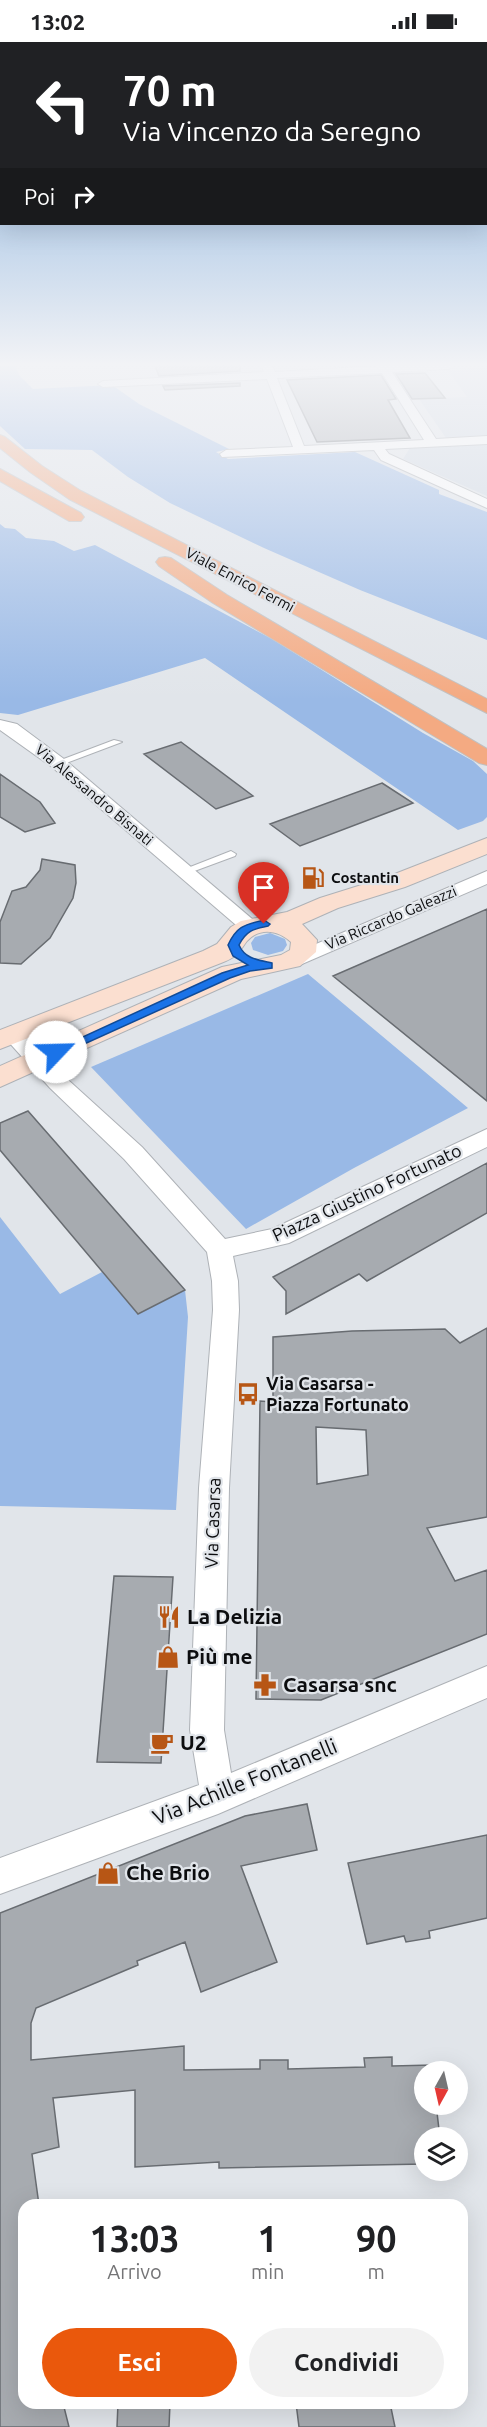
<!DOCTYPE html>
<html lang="it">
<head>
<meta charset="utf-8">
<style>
  body { margin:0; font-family:Ubuntu,sans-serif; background:#f2f2f2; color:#202124; height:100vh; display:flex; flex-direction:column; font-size:22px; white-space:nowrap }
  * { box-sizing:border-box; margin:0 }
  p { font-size:20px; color:#757577 }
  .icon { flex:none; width:33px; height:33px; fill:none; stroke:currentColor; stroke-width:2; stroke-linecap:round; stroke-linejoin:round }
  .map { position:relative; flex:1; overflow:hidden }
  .side { position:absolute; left:18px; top:2157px; width:450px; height:210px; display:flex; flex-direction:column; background:#fff; border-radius:18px; box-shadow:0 6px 24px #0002 }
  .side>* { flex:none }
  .hud { position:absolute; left:0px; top:0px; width:488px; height:183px; box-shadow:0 6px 24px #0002; background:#202124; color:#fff; overflow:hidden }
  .needle { width:39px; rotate:188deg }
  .controls { position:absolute; left:414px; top:2019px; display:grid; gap:12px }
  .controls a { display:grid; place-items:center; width:54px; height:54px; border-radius:50%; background:#fff; box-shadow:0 6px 24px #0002; font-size:30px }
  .pin { position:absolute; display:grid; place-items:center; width:51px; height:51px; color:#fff; margin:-62px -26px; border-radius:50% 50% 50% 0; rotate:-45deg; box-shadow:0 0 6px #0007 }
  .pin .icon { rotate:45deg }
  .me { position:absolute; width:66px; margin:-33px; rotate:66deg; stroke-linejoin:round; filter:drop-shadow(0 0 4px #0008) }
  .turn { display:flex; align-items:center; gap:21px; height:126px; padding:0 24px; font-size:27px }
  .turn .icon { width:78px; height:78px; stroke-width:2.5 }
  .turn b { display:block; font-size:42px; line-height:51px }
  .then { display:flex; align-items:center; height:57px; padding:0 24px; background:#0003; gap:12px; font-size:22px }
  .eta { display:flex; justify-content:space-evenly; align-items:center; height:102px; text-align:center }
  .eta b { font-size:36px; font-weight:700; line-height:42px }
  .action { display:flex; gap:12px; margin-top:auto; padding:12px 24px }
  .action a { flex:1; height:69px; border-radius:36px; background:#ea580c; color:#fff; font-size:24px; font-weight:700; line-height:69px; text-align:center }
  .action a+a { background:#f2f2f2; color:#202124 }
  .status { display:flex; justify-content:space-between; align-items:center; height:42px; padding:0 30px; background:#fff; direction:ltr }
  .status svg { height:16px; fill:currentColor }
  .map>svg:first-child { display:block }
  .built { fill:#cfd8e3 }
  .green { fill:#99b9e6 }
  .building { fill:#a7abb0; stroke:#686c71; stroke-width:1.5; fill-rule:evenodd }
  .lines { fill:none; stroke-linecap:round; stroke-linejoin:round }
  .service-casing { stroke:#aeb2b7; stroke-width:2 }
  .minor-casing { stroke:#aeb2b7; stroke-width:2 }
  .secondary-casing { stroke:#aeb2b7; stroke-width:2 }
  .trunk-casing { stroke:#c0c0c1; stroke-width:2 }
  .service { fill:#fff; fill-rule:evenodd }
  .minor { fill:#fff; fill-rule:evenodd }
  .secondary { fill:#fbdfd0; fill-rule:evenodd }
  .trunk { fill:#f4aa82; fill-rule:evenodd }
  .route { fill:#1a73e8; stroke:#114b97; stroke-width:1.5 }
  .labels { text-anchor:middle; stroke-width:4.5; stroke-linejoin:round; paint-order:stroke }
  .far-street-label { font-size:15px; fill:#0c0d0f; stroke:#e1e5ea }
  .far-poi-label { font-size:15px; font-weight:bold; fill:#0c0d0f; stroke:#e1e5ea; text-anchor:start }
  .street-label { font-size:18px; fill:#0c0d0f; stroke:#e1e5ea }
  .poi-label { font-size:18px; font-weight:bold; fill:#0c0d0f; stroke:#e1e5ea; text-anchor:start }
  .near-poi-label { font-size:21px; font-weight:bold; fill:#0c0d0f; stroke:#e1e5ea; text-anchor:start }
  .near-street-label { font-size:21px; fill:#0c0d0f; stroke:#e1e5ea }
</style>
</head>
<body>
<div class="status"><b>13:02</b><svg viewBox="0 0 49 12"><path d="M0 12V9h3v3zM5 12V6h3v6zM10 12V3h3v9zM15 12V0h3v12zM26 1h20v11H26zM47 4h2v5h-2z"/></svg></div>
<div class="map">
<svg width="487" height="2385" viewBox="0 0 487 2385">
  <rect width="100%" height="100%" fill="#e1e5ea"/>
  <!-- built -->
  <path class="built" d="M487,326V393L446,396L419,357L467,355L448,328Z
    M487,402V454L403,417L410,406Z"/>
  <!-- green -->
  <path class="green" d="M0,324H15L19,333L33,347L112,343L139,362L229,407L216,410L228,417L355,410L439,448V452L487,470V598L360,548L264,506L170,461L128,435L92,408L25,407L0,384Z
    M0,482L5,486L15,487L26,496L54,499L74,509L95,503L272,597L423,691L473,719L487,732V775L483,779L458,788L205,616L18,673L0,671Z
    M270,891L285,897L287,903L283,909L268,913L253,908L251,901L255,895Z
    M308,932L468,1066L354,1126L246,1187L91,1025Z
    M0,1175L60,1252L102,1230L138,1272L185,1248L188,1275L176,1468L0,1464Z"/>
  <!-- building -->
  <path class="building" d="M155,324H240V329L159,334Z
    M425,331L445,356L412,357L396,332Z
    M381,333L396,357L388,358L410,396L317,400L287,338Z
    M240,341V344L165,348L163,344Z
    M181,700L253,754L216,767L144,712Z
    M0,732L40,760L55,781L25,790L0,775Z
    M382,741L413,761L300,804L270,782Z
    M42,817L75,823L76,841L73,856L50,896L21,922L0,921V880L12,849L26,845L40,828Z
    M487,867V1059L333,934Z
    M28,1069L185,1248L138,1272L0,1108V1081Z
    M487,1121V1171L367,1239L359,1232L286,1272V1249L273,1235Z
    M487,1286V1475L427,1486L455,1539L487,1528V1592L321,1658L256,1657L260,1359L273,1360V1295L352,1289L445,1287L460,1301ZM316,1385L366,1388L368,1433L317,1442Z
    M114,1534L173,1535L161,1721L97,1720Z
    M307,1762L317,1808L241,1824L277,1920L201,1950L185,1900L137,1919L138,1923L36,1966L31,1981V2018L184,2004V2028L260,2027V2018H288V2027L365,2025L364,2016L392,2015V2024L433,2023V2030H424V2062H436L440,2096H424V2122L219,2126V2120L135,2125V2048L53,2056L59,2105L32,2112L39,2163H24V2361H63L69,2385H0V1871L245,1774Z
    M487,1793V1876L429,1889L430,1896L406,1900L404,1894L367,1902L348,1821Z
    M118,2361H170L169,2385H117Z
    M296,2361H390L395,2385H299Z"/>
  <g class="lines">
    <!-- service casing -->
    <g class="service-casing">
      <path id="service" d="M114,698L122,700L61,723L53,721Z
        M231,809L236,812L235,814L189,831H181L180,829Z"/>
    </g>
    <!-- minor casing -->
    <g class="minor-casing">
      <path id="minor" d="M262,324H272L275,330L378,324H454L449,327L392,330L436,397L487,394V402L385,407L389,412L487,457V466L381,418L374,408L222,415L220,412L226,408L293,405L267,337L103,345L98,342L103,339L264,330ZM382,331L424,398L304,404L277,336Z
        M0,678L17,682L64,717L257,881L260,885L257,889H243L52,725L0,688Z
        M487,829V842L302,922L295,924L288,922L285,918L288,914Z
        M14,985L22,987L66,1036L142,1105L225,1197L272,1187L487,1087V1105L289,1201L233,1214L238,1239L239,1268L229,1446L224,1688L231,1731L487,1624V1656L218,1772L0,1852V1816L199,1743L190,1688L199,1446L213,1268L212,1239L207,1210L124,1117L50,1046L6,997L3,992L6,987Z"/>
    </g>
    <!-- secondary casing -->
    <g class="secondary-casing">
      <path id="secondary" d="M487,796V812L405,845L338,866L302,882L317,898L316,910L300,924L241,937L0,1045V1024L222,925L281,913L290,908L291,900C278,888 260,885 247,899C243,904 240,910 235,914C231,917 226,919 221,921L0,1007V988L203,909L217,902L231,885L241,879L287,870L320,856L387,835Z"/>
    </g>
    <!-- trunk casing -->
    <g class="trunk-casing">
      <path id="trunk" d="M0,393L5,395L42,424L81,449L487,657V671L69,457L30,430L0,406Z
        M0,427L81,471L84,475L81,479H69L0,439Z
        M165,515L171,516L227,553L487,707V723L479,721L213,561L159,524L156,520L159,516Z"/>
    </g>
    <!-- service -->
    <use href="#service" class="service"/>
    <!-- minor -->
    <use href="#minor" class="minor"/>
    <!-- secondary -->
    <use href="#secondary" class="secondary"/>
    <!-- trunk -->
    <use href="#trunk" class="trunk"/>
  </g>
  <!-- sky -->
  <linearGradient id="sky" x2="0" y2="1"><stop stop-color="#79a8da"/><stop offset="0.49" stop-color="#f2f3f6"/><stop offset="1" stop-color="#f2f3f6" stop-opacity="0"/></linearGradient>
  <rect width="487" height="658" fill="url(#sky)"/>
  <!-- route -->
  <path class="route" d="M264,878L270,882L268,884C253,887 246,889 239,903C245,917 258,918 272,921V926L250,929L230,936L60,1013H52L50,1010L222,931L248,923L233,914L228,903C237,884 244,883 264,878Z"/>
  <!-- icons -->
  <defs>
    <g id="fuel-bare" transform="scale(1.8)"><path d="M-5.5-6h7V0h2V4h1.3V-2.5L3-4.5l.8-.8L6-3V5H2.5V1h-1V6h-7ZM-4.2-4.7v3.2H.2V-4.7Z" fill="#b75615" stroke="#e1e5ea" stroke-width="2.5" paint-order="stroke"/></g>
    <g id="bus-bare" transform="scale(1.8)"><path d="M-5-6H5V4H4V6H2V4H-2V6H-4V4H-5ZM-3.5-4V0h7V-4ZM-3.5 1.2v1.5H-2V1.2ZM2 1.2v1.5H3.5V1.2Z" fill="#b75615" stroke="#e1e5ea" stroke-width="2.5" paint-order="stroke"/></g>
    <g id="restaurant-bare" transform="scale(1.8)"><path d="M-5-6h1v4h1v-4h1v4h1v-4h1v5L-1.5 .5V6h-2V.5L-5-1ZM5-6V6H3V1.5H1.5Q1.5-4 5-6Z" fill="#b75615" stroke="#e1e5ea" stroke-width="2.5" paint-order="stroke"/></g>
    <g id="shop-bare" transform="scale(1.8)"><path d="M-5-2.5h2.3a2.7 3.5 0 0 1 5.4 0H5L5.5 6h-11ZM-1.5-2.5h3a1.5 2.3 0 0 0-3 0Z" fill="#b75615" stroke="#e1e5ea" stroke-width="2.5" paint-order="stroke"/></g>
    <g id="pharmacy-bare" transform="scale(1.8)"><path d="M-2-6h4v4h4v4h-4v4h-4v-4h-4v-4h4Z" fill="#b75615" stroke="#e1e5ea" stroke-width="2.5" paint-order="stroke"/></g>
    <g id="cafe-bare" transform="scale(1.8)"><path d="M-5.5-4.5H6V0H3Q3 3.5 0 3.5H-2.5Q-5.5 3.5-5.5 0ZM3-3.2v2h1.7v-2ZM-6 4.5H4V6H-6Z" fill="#b75615" stroke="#e1e5ea" stroke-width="2.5" paint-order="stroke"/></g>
  </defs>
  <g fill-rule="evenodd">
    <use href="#fuel-bare" x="313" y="836"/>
    <use href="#bus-bare" x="248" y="1352"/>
    <use href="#restaurant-bare" x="169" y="1575"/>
    <use href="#shop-bare" x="168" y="1615"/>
    <use href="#pharmacy-bare" x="265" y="1643"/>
    <use href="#cafe-bare" x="162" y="1701"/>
    <use href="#shop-bare" x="108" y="1831"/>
  </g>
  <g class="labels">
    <!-- far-street labels -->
    <g class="far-street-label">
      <text transform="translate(240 538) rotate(28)" y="5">Viale Enrico Fermi</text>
      <text transform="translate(94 753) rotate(40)" y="5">Via Alessandro Bisnati</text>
      <text transform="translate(391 876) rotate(-23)" y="5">Via Riccardo Galeazzi</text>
    </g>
    <!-- far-poi labels -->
    <g class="far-poi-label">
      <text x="331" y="841">Costantin</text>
    </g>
    <!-- street labels -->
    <g class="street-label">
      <text transform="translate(367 1151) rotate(-25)" y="6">Piazza Giustino Fortunato</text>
      <text transform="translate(213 1481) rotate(-88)" y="6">Via Casarsa</text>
    </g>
    <!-- poi labels -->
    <g class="poi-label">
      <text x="266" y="1348">Via Casarsa -<tspan x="266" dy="21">Piazza Fortunato</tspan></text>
    </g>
    <!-- near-poi labels -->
    <g class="near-poi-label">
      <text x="187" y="1582">La Delizia</text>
      <text x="186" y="1622">Più me</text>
      <text x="283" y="1650">Casarsa snc</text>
      <text x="180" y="1708">U2</text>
      <text x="126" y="1838">Che Brio</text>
    </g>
    <!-- near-street labels -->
    <g class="near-street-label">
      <text transform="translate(245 1740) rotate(-22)" y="7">Via Achille Fontanelli</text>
    </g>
  </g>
</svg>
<div class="controls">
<a><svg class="needle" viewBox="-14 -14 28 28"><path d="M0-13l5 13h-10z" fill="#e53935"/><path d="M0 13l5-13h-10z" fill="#757577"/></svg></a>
<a><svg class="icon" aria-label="layers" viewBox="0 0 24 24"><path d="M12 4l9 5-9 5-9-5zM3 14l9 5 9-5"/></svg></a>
</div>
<div class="pin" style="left:264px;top:882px;background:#d93025"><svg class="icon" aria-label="arrive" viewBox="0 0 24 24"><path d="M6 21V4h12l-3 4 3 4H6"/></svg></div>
<svg class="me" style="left:56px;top:1010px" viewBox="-20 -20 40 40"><circle r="19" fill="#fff"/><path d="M0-13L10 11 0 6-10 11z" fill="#1a73e8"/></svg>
<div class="hud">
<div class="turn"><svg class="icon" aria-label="left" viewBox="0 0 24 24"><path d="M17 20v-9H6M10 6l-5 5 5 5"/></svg><div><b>70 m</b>Via Vincenzo da Seregno</div></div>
<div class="then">Poi<svg class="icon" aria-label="right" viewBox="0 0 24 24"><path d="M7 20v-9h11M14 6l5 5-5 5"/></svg></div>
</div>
<section class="side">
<div class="eta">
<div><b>13:03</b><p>Arrivo</p></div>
<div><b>1</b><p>min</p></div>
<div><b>90</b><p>m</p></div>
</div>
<div class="action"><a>Esci</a><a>Condividi</a></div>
</section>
</div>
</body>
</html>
